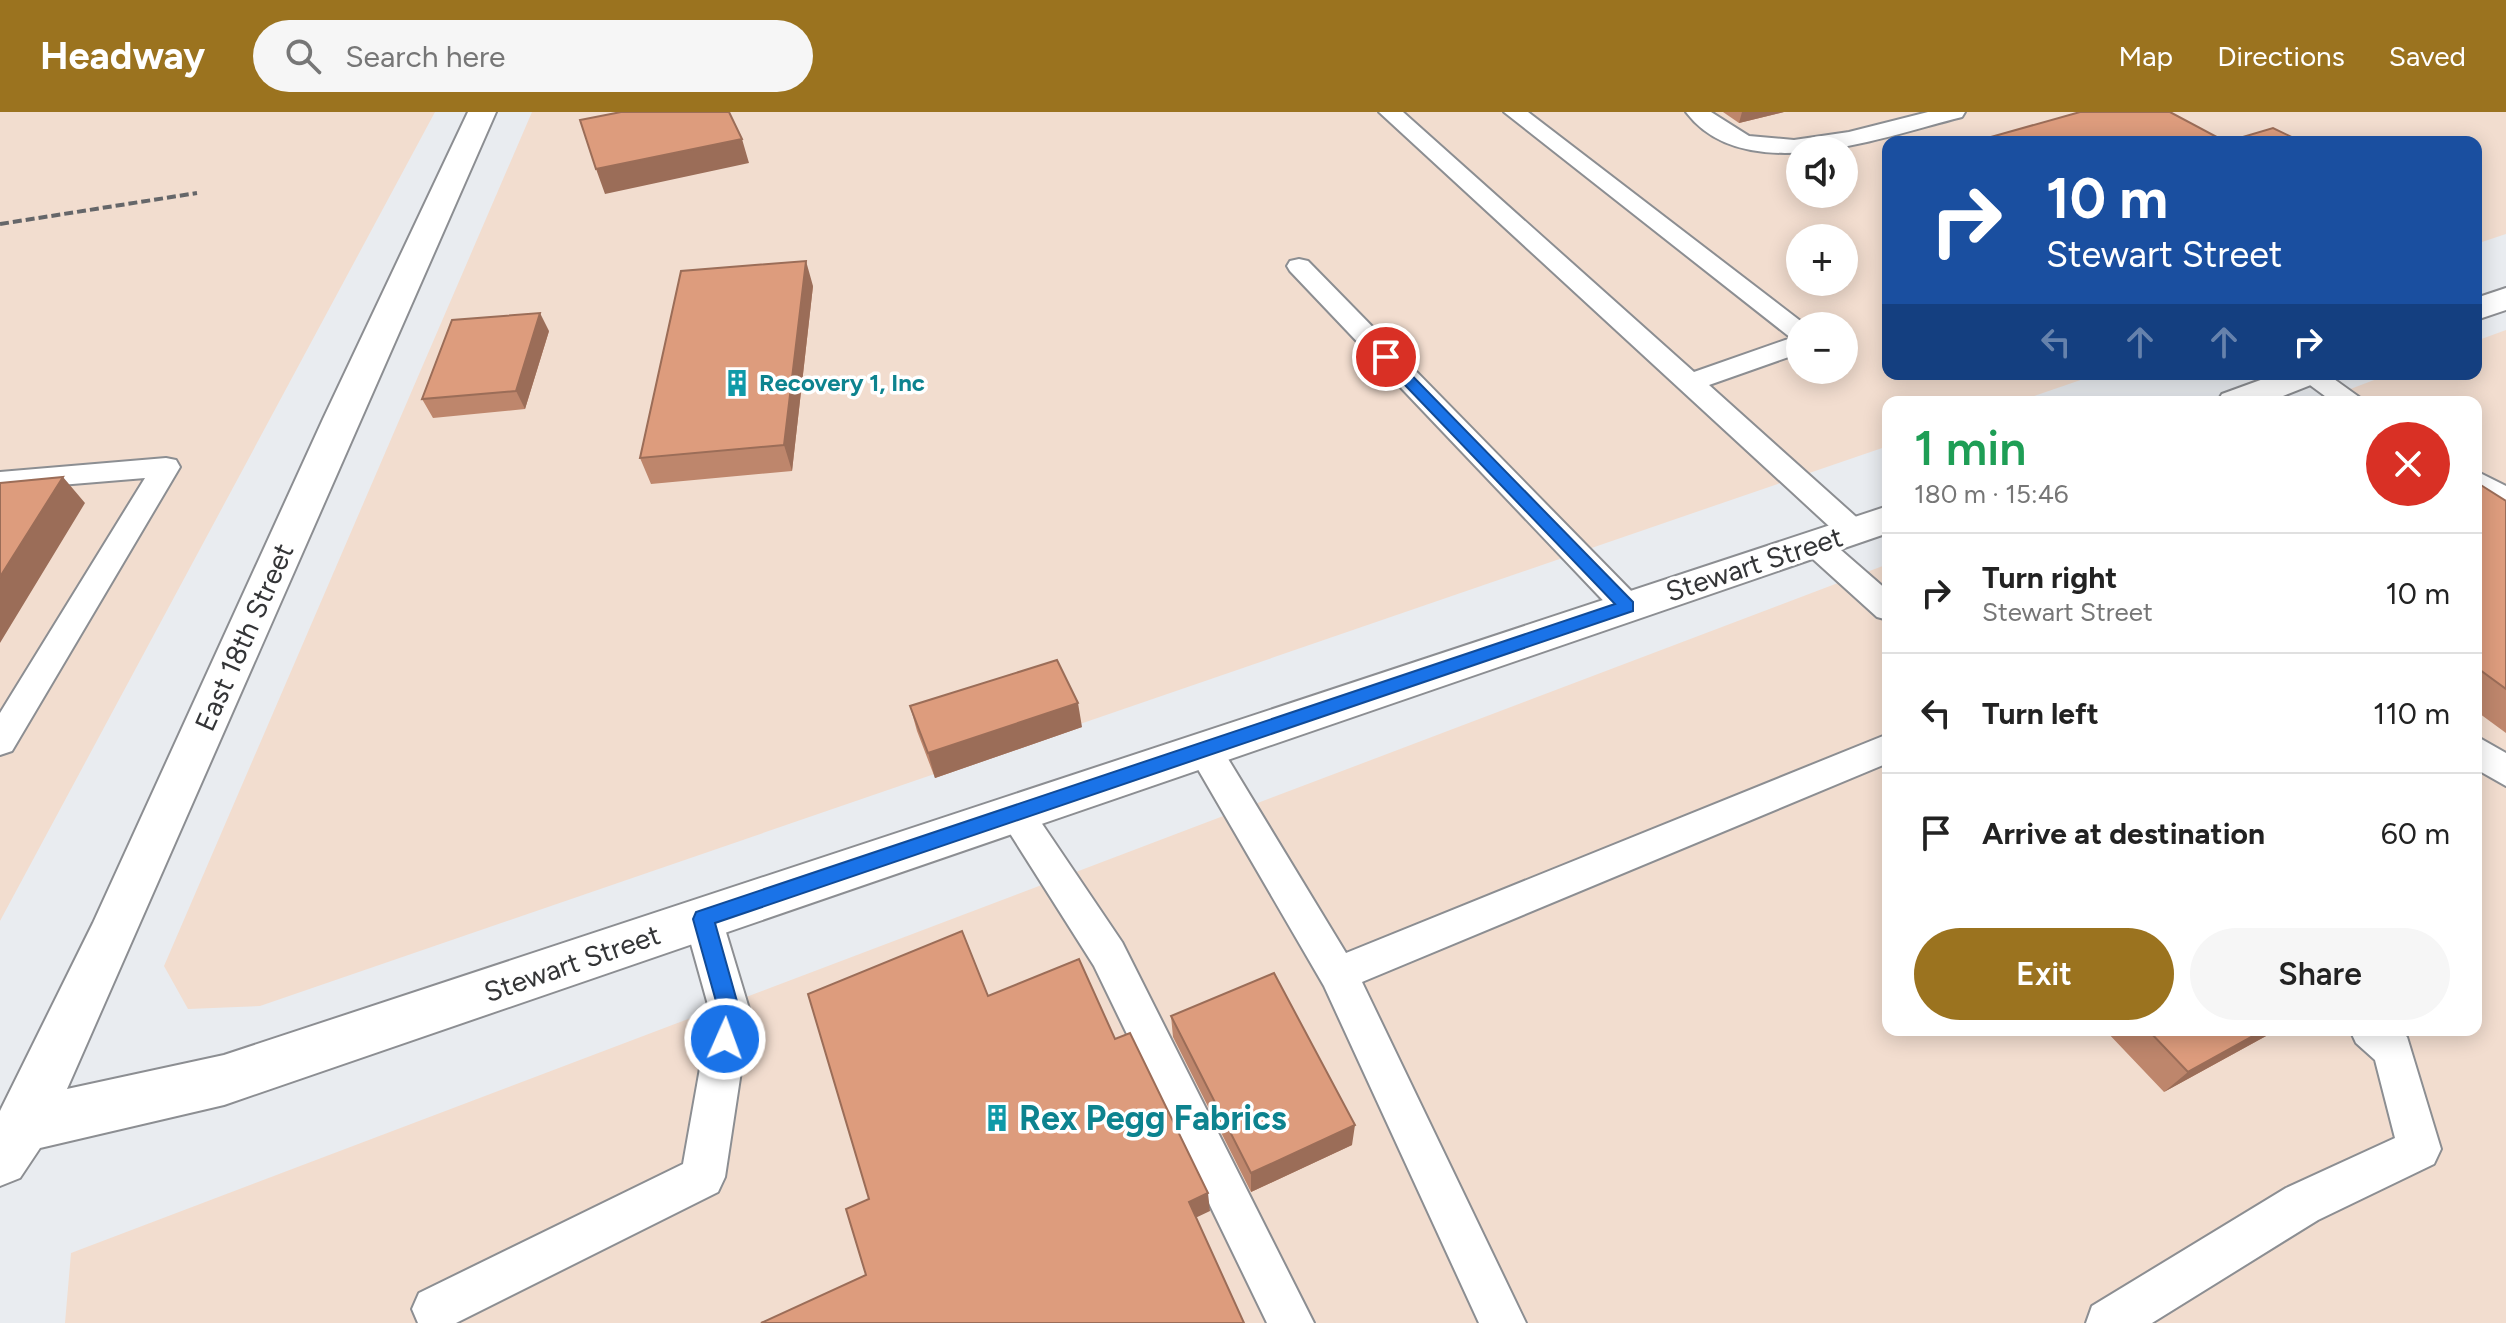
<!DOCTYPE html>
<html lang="en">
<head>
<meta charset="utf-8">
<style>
  body { margin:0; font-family:Figtree,sans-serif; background:#f6f6f6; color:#222; height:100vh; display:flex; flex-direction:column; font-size:30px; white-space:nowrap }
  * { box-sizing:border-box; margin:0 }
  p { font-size:26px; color:#767676 }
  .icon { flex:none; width:44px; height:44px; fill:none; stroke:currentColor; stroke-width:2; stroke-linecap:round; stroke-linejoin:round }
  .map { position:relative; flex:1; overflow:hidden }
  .sheet { position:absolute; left:1882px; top:284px; width:600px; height:640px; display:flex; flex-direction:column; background:#fff; border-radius:16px; box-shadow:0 4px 20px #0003 }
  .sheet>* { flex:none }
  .guide { position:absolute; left:1882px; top:24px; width:600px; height:244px; border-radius:16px; box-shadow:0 4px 20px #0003; background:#1a4fa0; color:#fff; overflow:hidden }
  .controls { position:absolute; left:1786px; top:24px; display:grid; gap:16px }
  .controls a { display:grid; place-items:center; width:72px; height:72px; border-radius:50%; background:#fff; box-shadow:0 4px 20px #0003; font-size:40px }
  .pin { position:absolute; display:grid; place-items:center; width:68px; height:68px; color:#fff; margin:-34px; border:4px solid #fff; border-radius:50%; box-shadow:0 2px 8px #0007 }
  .me { position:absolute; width:88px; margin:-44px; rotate:2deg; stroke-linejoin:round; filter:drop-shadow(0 0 6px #0008) }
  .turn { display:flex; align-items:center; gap:28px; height:168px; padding:0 32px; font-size:36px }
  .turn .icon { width:104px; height:104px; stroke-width:2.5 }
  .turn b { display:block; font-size:56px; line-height:68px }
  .lanes { display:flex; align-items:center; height:76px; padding:0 32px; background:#0003; justify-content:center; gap:40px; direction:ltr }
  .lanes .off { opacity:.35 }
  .round { display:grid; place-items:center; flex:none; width:84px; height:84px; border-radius:42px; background:#f6f6f6 }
  .summary { display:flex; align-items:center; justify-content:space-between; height:136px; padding:0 32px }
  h1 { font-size:48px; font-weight:600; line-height:60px; color:#1e9e55 }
  .action { display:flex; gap:16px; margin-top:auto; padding:16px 32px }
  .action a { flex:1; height:92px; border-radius:48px; background:#9b731f; color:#fff; font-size:32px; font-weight:600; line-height:92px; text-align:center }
  .action a+a { background:#f6f6f6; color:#222 }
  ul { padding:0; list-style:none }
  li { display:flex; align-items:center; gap:24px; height:120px; padding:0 32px; border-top:2px solid #e0e0e0 }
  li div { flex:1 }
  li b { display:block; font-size:30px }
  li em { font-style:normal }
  header { display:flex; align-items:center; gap:48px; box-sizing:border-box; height:112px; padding:0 40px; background:#9b731f; color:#fff }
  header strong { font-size:38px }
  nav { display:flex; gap:44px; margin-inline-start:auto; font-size:28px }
  .search { width:560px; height:72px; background:#f6f6f6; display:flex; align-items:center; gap:20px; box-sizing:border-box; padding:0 28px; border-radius:44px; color:#767676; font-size:30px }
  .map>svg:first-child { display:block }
  .industrial { fill:#f2ddcf; fill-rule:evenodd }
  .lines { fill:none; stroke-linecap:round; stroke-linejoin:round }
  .lane-casing { stroke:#8c8e92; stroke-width:4 }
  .street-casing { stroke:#8c8e92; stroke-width:4 }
  .lane { fill:#fff; fill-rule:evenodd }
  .street { fill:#fff; fill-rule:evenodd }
  .rail { stroke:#656669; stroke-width:4; stroke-dasharray:9 4; stroke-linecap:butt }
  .wall { fill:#be866c }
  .shaded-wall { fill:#9b6d58 }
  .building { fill:#dd9c7d; stroke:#9b6d58; stroke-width:2 }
  .route { fill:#1a73e8; stroke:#114b97; stroke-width:2 }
  .labels { text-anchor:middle; stroke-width:7; stroke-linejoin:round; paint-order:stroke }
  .far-culture-label { font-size:24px; font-weight:bold; fill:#0d838f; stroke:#fff; text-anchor:start }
  .street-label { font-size:28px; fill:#343537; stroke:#fff }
  .near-culture-label { font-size:34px; font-weight:bold; fill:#0d838f; stroke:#fff; text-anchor:start }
</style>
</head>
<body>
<header>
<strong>Headway</strong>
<div class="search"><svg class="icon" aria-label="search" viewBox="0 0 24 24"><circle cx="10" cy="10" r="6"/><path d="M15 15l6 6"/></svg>Search here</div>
<nav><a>Map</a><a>Directions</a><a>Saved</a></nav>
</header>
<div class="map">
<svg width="2506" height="1211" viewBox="0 0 2506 1211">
  <rect width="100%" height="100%" fill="#e9ecf0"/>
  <!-- industrial -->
  <path class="industrial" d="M0,0H435L0,809Z
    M532,0H2506V122L2476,132V30H1888V262H2098L2017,290H1888V334L260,894L188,897L164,854ZM1800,38H1844V82H1800ZM1800,126H1844V170H1800ZM1800,214H1844V258H1800Z
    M2506,218V1211H65L71,1141L1888,452V918H2476V290H2316L2390,262H2476V229Z"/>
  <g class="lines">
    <!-- lane casing -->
    <g class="lane-casing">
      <path id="lane" d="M1379,0H1403L1694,260L1791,226L1504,0H1528L1807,214H1800V241L1709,273L1864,412L1868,419L1864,426L1853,429L1842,426Z
        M1686,0H1711L1749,24L1794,28L1849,20L1928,0H1965L1962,5C1885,24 1745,78 1686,0Z
        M1299,147L1308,149L1638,486L1643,494L1638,502L1627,505L1616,502L1290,159L1287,154L1290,149Z
        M2295,262H2327L2366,290H2333Z
        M166,346L176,348L180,355L12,639L0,643V601L145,366L0,378V360Z
        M2476,359L2506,374V397L2476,381Z
        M1815,422L1826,425L1888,479V508L1877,505L1804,439L1800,432L1804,425Z
        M1888,622V651L1362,870L1526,1211H1479L1324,874L1192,647L1187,637L1192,627L1204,623L1216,627L1346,841Z
        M2476,624L2506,641V674L2476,657Z
        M1015,686L1028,691L1122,830L1314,1211H1267L1094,854L997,701L1002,691Z
        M703,791L717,795L722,807L750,900L725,1065L718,1080L456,1211H418L412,1197L419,1181L683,1052L710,900L684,807L689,795Z
        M2350,918H2400L2407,925L2441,1037L2434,1052L2318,1108L2152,1211H2086L2092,1194L2286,1076L2395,1026L2375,948L2356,931Z"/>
    </g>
    <!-- street casing -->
    <g class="street-casing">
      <path id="street" d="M468,0H496L67,977L224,943L1888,394V421L224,993L40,1036L20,1066L0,1074V999L93,811L323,307Z
        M2506,176V198L2476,208V186Z
        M2277,262H2326L2321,269L2268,290H2217L2222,282Z"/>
    </g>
    <!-- lane -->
    <use href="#lane" class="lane"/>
    <!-- street -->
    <use href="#street" class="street"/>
    <!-- rail -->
    <path class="rail" d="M0,112L197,81"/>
  </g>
  <!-- wall -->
  <path class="wall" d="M1723,0H1784L1739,11Z
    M813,174L792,359L651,372L640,346Z
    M549,219L525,297L433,306L422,287Z
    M2476,370L2506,389V621L2476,599Z
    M910,594L1082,615L935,666L917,619Z
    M1171,904L1352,1033L1251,1080L1173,925Z
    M2105,918H2277L2164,980Z"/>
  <!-- shaded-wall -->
  <path class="shaded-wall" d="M1742,0H1784L1739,11Z
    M742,27L749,51L605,82L596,57Z
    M806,149L813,174L792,359L784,333Z
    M540,201L549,219L525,297L516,279Z
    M63,365L85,391L0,531V465Z
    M1078,591L1082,615L935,666L928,641Z
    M2264,918H2277L2164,980L2188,960Z
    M1355,1013L1352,1033L1251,1080V1061Z
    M1208,1081L1210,1099L1191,1108L1189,1090Z"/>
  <!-- building -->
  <path class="building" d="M621,0H729L742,27L596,57L580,8Z
    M2080,0H2170L2226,30L2273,16L2302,30H1994L1987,26Z
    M806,149L784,333L640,346L681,159Z
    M540,201L516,279L422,287L452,208Z
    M63,365L0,465V371Z
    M2476,370L2506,389V577L2476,555Z
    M1057,548L1078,591L928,641L910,594Z
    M962,819L988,884L1079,847L1115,927L1130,921L1208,1081L1189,1090L1244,1211H761L866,1163L846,1097L869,1087L808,882Z
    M1274,861L1355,1013L1251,1061L1171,904Z
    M2148,918H2264L2188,960Z"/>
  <!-- route -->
  <path class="route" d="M1381,242H1391L1633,490V499L715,811L740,900L733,934L725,937L717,934L714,927L719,900L693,807L696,800L1615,492L1381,248Z"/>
  <!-- icons -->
  <defs>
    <g id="building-bare" transform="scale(2.16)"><path d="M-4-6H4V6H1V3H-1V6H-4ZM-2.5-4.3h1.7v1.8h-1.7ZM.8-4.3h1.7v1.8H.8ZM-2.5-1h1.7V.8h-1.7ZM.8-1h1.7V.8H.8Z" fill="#0f9aa8" stroke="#fff" stroke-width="2.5" paint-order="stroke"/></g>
  </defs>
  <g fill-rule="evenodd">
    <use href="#building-bare" x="737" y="271"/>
    <use href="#building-bare" x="997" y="1006"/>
  </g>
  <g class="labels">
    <!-- far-culture labels -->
    <g class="far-culture-label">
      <text x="759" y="279">Recovery 1, Inc</text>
    </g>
    <!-- street labels -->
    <g class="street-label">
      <text transform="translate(1754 452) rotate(-18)" y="10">Stewart Street</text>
      <text transform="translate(244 525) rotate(-66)" y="10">East 18th Street</text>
      <text transform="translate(572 851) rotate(-19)" y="10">Stewart Street</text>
    </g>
    <!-- near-culture labels -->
    <g class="near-culture-label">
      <text x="1019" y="1018">Rex Pegg Fabrics</text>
    </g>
  </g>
</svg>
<div class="controls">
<a><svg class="icon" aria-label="sound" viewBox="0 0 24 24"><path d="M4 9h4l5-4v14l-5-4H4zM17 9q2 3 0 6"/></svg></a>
<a>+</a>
<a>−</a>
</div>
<div class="pin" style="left:1386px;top:245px;background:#d93025"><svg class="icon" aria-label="arrive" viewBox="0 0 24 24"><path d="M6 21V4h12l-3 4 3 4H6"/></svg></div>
<svg class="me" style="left:725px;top:927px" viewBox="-20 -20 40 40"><circle r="17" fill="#1a73e8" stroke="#fff" stroke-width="3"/><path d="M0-11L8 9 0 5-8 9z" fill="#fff"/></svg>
<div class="guide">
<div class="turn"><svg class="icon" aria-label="right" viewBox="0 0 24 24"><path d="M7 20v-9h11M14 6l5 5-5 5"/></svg><div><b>10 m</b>Stewart Street</div></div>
<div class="lanes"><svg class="icon off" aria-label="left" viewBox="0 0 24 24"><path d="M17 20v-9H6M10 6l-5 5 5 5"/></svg><svg class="icon off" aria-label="ahead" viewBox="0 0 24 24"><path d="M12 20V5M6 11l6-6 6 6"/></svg><svg class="icon off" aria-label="ahead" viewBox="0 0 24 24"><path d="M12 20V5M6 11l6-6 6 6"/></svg><svg class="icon" aria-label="right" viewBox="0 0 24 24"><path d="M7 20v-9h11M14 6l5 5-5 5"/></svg></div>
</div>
<section class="sheet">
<div class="summary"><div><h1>1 min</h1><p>180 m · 15:46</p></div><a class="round" style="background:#d93025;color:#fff"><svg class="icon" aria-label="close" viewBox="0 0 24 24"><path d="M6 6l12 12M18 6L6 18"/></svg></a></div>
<ul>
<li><svg class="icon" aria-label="right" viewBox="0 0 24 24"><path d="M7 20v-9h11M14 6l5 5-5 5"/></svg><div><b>Turn right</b><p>Stewart Street</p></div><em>10 m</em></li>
<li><svg class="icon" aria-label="left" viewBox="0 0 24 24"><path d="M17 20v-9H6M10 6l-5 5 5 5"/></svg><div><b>Turn left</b></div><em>110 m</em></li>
<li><svg class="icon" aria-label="arrive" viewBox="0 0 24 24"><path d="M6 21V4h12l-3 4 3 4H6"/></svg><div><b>Arrive at destination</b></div><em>60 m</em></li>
</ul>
<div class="action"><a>Exit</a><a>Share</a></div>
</section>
</div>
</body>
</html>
